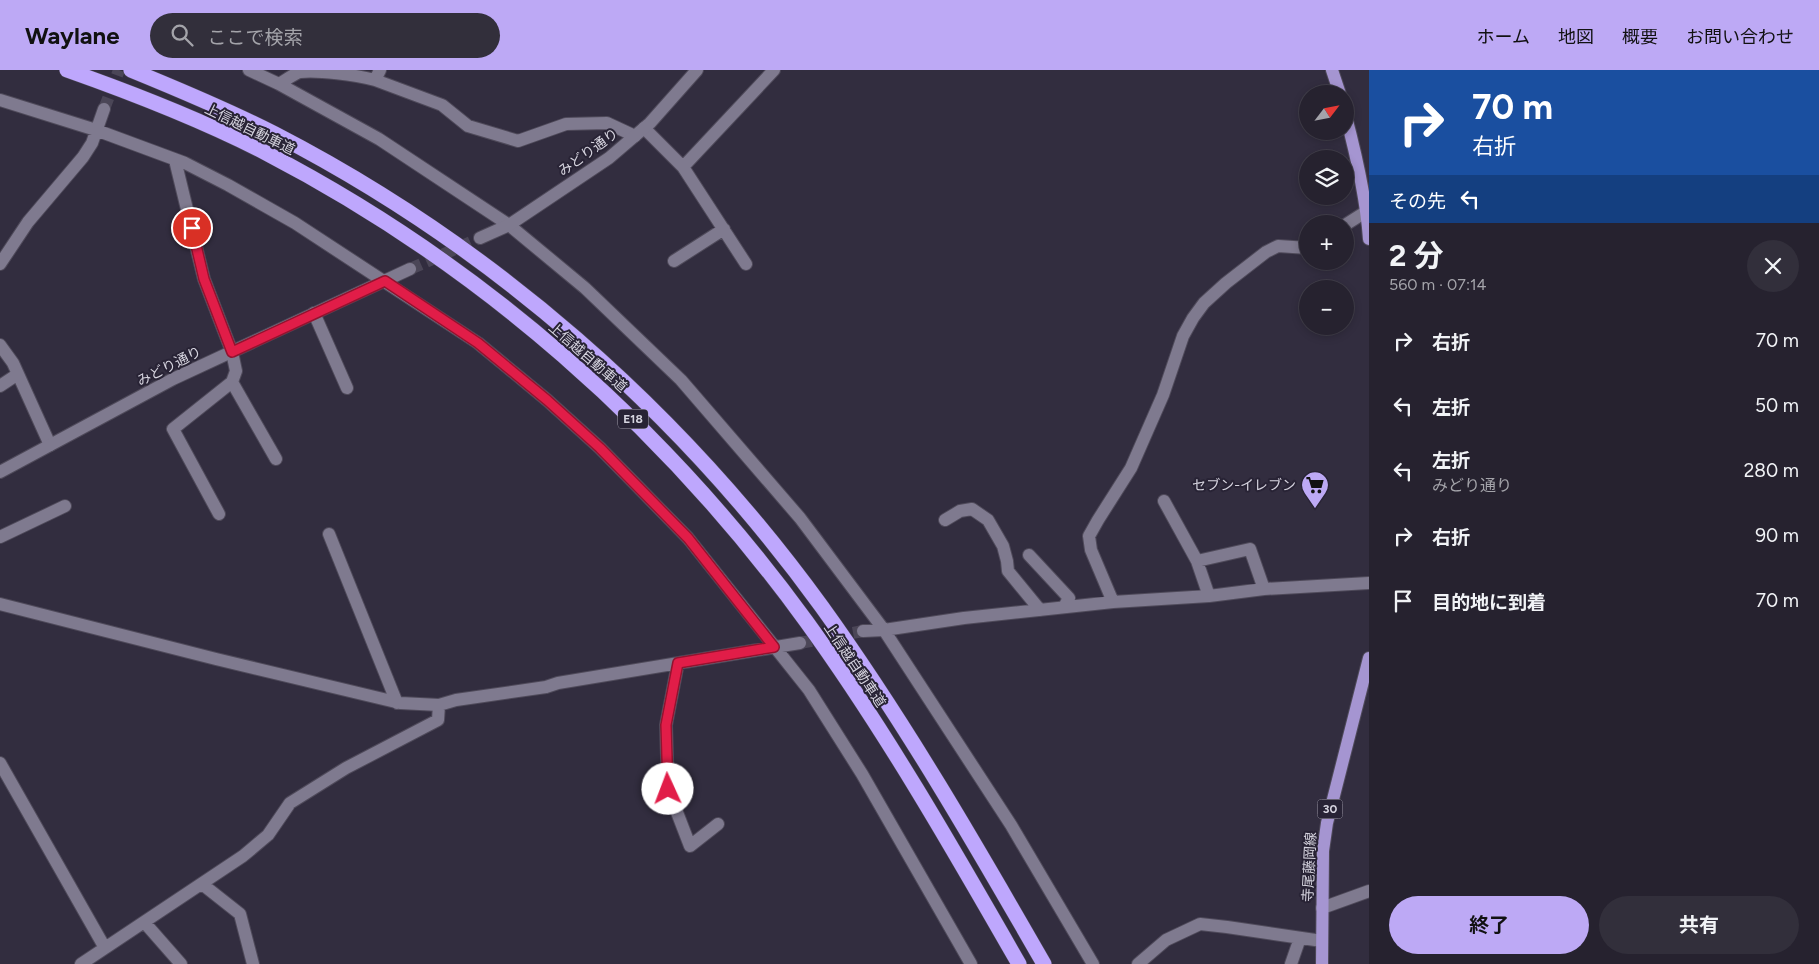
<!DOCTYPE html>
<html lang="ja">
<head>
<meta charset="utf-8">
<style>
  body { margin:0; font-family:Figtree,"Noto Sans JP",sans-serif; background:#322f3b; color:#f1f3f6; height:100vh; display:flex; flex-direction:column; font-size:19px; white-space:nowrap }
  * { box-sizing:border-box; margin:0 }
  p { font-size:16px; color:#a4a4aa }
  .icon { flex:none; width:28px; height:28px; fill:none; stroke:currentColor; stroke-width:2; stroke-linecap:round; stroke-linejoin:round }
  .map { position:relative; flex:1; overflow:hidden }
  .sheet { display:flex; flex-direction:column; background:#26222f; width:450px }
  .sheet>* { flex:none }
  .banner { background:#1a4fa0; color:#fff; overflow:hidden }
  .needle { width:32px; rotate:58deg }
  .tools { position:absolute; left:1299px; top:15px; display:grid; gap:10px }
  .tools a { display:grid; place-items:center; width:55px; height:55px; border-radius:50%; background:#26222f; box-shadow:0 2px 8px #0003,0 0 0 1px #423f4b; font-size:25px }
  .pin { position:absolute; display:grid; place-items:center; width:42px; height:42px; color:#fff; margin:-21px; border:2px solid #fff; border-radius:50%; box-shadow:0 1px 5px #0007 }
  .me { position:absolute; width:55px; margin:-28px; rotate:358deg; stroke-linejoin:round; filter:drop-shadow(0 0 4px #0008) }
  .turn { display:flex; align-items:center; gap:18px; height:105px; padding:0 20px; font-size:22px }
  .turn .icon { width:65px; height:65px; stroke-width:2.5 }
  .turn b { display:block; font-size:35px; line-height:42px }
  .then { display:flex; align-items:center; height:48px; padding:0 20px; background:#0003; gap:10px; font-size:19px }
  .round { display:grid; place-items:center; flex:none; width:52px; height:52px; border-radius:26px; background:#322f3b }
  .head { display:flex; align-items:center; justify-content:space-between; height:85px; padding:0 20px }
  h1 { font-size:30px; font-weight:700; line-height:38px }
  .cta { display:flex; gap:10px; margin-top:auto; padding:10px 20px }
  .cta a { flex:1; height:58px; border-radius:30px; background:#bda9f5; color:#111; font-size:20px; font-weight:700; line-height:58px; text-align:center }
  .cta a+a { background:#322f3b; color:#f1f3f6 }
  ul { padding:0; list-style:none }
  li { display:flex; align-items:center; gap:15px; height:65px; padding:0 20px }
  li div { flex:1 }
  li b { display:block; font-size:19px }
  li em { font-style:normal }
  header { display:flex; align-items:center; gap:30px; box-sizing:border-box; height:70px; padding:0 25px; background:#bda9f5; color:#111 }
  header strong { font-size:24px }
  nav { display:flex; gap:28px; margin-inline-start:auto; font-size:18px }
  .search { width:350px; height:45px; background:#322f3b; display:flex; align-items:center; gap:12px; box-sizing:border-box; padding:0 18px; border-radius:28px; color:#a4a4aa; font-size:19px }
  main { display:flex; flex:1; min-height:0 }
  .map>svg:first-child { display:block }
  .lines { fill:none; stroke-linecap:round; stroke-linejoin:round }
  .minor-tunnel { stroke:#4b4657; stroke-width:12; stroke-dasharray:12 6; stroke-linecap:butt }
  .tertiary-tunnel { stroke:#4b4657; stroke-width:12; stroke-dasharray:12 6; stroke-linecap:butt }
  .minor-casing { stroke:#4f4a5a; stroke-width:14 }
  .tertiary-casing { stroke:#4f4a5a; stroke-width:14 }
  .primary-casing { stroke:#4f4a5a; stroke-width:14 }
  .motorway-casing { stroke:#4f4a5a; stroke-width:16 }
  .minor { stroke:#7f7a8f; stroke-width:12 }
  .tertiary { stroke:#7f7a8f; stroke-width:12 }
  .primary { stroke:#a595d1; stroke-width:12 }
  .motorway { stroke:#bea7fd; stroke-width:15 }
  .route-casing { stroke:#92132f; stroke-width:12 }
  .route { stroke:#e11d48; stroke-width:9 }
  .labels { text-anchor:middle; stroke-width:4; stroke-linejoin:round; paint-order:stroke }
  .shield { fill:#282335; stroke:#a29fac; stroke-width:1 }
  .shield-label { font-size:12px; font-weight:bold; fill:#d6d4df }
  .street-label { font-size:14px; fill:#d6d4df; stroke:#282335 }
  .poi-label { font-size:14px; fill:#d6d4df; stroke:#282335; text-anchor:end }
</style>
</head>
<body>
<header>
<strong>Waylane</strong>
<div class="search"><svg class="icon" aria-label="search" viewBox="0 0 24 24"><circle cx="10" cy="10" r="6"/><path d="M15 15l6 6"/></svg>ここで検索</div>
<nav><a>ホーム</a><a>地図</a><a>概要</a><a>お問い合わせ</a></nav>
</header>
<main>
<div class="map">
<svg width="1369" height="894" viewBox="0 0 1369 894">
  <rect width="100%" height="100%" fill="#322d3f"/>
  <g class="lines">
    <!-- minor-tunnel -->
    <path class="minor-tunnel" d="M104,39L119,0
      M800,573L863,561"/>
    <!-- tertiary-tunnel -->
    <path class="tertiary-tunnel" d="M410,199L480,168"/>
    <!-- minor casing -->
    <g class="minor-casing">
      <path id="minor" d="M249,0L279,14L379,69L509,155L585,218L681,310L800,448L884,560L1011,755L1093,894
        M375,10L442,35L468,56L518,71L566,54L607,53L635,66
        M279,14C286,10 292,5 300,2C319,0 355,5 375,10L380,0
        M0,30L96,60L185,93L228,115L295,153L478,273L547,330L600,378L688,468L809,620L862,704L971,894
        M644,58L683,97L774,0
        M175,90L204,209L232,282L236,301L232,312L173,359L219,444
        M683,97L746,194
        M1345,155L1367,141
        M674,191L724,159
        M0,194L28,152L83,87L92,73L104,39
        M314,243L347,318
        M0,275L13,293L50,375
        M232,312L276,389
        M0,316L18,304
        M1164,431L1197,491L1209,526
        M945,450L960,441L972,439L988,450L1003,476L1007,491L1008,501L1040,540
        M329,464L397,633
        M0,467L65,436
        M1029,485L1069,528L1064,537
        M1197,491L1250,479L1264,519
        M1113,532L1091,480L1089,466L1098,450L1131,398L1163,325L1183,266L1193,248L1204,233L1226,213L1266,182L1278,176L1308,178
        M0,534L216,589L400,633L439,635L456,630L546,617L558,613L800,573
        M863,561L884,560L964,548L1113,532L1209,526L1264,519L1369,513
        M678,593L666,655L668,719L690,776L718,754
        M0,693L105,878
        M202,814L240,844L253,894
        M1322,838L1369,821
        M145,853L181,894
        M81,894L243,786L268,765L290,733L346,698L438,650L439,635
        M1138,894L1166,870L1200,854L1227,857L1322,871
        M1291,894L1300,868"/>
    </g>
    <!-- tertiary casing -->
    <g class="tertiary-casing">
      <path id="tertiary" d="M480,168L509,155L609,88L650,53L697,0
        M0,402L173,309L410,199"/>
    </g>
    <!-- primary casing -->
    <g class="primary-casing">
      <path id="primary" d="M1332,0L1340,24
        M1345,43C1356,84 1366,126 1369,169
        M1322,894L1323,781L1327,753L1369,588"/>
    </g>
    <!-- motorway casing -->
    <g class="motorway-casing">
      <path id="motorway" d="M67,0C135,24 202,50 266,83C480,194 664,356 806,551C885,660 952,777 1019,894
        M131,0C180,20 228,40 275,64C492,176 679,340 822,537C904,651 974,772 1044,894"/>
    </g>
    <!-- minor -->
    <use href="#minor" class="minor"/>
    <!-- tertiary -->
    <use href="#tertiary" class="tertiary"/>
    <!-- primary -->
    <use href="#primary" class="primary"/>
    <!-- motorway -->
    <use href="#motorway" class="motorway"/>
  </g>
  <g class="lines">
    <!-- route casing -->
    <g class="route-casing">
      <path id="route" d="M192,158L204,209L232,282L385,211L478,273L547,330L600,378L688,468L774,577L678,593L666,655L668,719"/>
    </g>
    <!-- route -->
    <use href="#route" class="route"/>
  </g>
  <!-- icons -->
  <defs>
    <g id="supermarket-pin" transform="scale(1.4375)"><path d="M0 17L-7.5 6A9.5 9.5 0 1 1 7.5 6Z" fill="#bda9f5" stroke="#282335"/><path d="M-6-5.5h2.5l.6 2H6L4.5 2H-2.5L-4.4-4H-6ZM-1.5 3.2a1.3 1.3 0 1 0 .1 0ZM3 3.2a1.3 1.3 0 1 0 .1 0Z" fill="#111"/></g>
  </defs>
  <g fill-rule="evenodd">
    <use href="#supermarket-pin" x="1315" y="415"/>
  </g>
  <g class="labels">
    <!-- shield labels -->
    <g class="shield">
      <rect x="618" y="339.5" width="30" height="19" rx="4"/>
      <rect x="1317.5" y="729.5" width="25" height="19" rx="4"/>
    </g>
    <g class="shield-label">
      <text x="633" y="353">E18</text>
      <text x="1330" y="743">30</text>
    </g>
    <!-- street labels -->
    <g class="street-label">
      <text transform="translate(250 59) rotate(26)" y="5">上信越自動車道</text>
      <text transform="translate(588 82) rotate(-36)" y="5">みどり通り</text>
      <text transform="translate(588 287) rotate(41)" y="5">上信越自動車道</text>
      <text transform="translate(169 296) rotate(-27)" y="5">みどり通り</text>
      <text transform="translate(855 595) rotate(56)" y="5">上信越自動車道</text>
      <text transform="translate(1309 797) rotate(-87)" y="5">寺尾藤岡線</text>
    </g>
    <!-- poi labels -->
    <g class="poi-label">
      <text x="1296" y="420">セブン-イレブン</text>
    </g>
  </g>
</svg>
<div class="tools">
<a><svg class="needle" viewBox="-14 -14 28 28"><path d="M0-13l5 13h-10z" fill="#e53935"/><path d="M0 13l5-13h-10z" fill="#a4a4aa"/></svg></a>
<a><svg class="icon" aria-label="layers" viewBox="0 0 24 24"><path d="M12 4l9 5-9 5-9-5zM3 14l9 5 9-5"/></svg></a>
<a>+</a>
<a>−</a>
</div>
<div class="pin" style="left:192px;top:158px;background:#d93025"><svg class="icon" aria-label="arrive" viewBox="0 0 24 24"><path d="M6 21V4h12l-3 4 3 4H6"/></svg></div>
<svg class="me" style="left:668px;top:719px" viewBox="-20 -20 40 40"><circle r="19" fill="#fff"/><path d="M0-13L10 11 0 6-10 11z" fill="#e11d48"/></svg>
</div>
<section class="sheet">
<div class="banner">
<div class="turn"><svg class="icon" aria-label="right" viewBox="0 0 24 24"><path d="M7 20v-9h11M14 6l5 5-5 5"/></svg><div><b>70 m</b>右折</div></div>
<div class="then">その先<svg class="icon" aria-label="left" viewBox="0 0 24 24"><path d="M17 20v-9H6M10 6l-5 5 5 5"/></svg></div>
</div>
<div class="head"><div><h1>2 分</h1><p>560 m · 07:14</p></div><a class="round"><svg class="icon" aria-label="close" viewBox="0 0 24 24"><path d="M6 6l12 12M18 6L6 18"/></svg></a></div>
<ul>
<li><svg class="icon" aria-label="right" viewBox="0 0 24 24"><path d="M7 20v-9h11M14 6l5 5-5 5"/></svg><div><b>右折</b></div><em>70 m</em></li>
<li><svg class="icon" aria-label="left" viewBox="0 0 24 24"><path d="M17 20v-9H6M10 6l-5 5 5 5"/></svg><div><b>左折</b></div><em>50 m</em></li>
<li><svg class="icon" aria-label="left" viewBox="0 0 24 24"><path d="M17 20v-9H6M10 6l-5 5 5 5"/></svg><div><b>左折</b><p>みどり通り</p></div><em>280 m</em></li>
<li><svg class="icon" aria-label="right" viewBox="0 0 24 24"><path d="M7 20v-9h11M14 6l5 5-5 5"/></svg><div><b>右折</b></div><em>90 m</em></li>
<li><svg class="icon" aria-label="arrive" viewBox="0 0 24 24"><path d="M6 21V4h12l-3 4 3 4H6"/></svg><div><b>目的地に到着</b></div><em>70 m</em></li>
</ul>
<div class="cta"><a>終了</a><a>共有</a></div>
</section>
</main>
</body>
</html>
